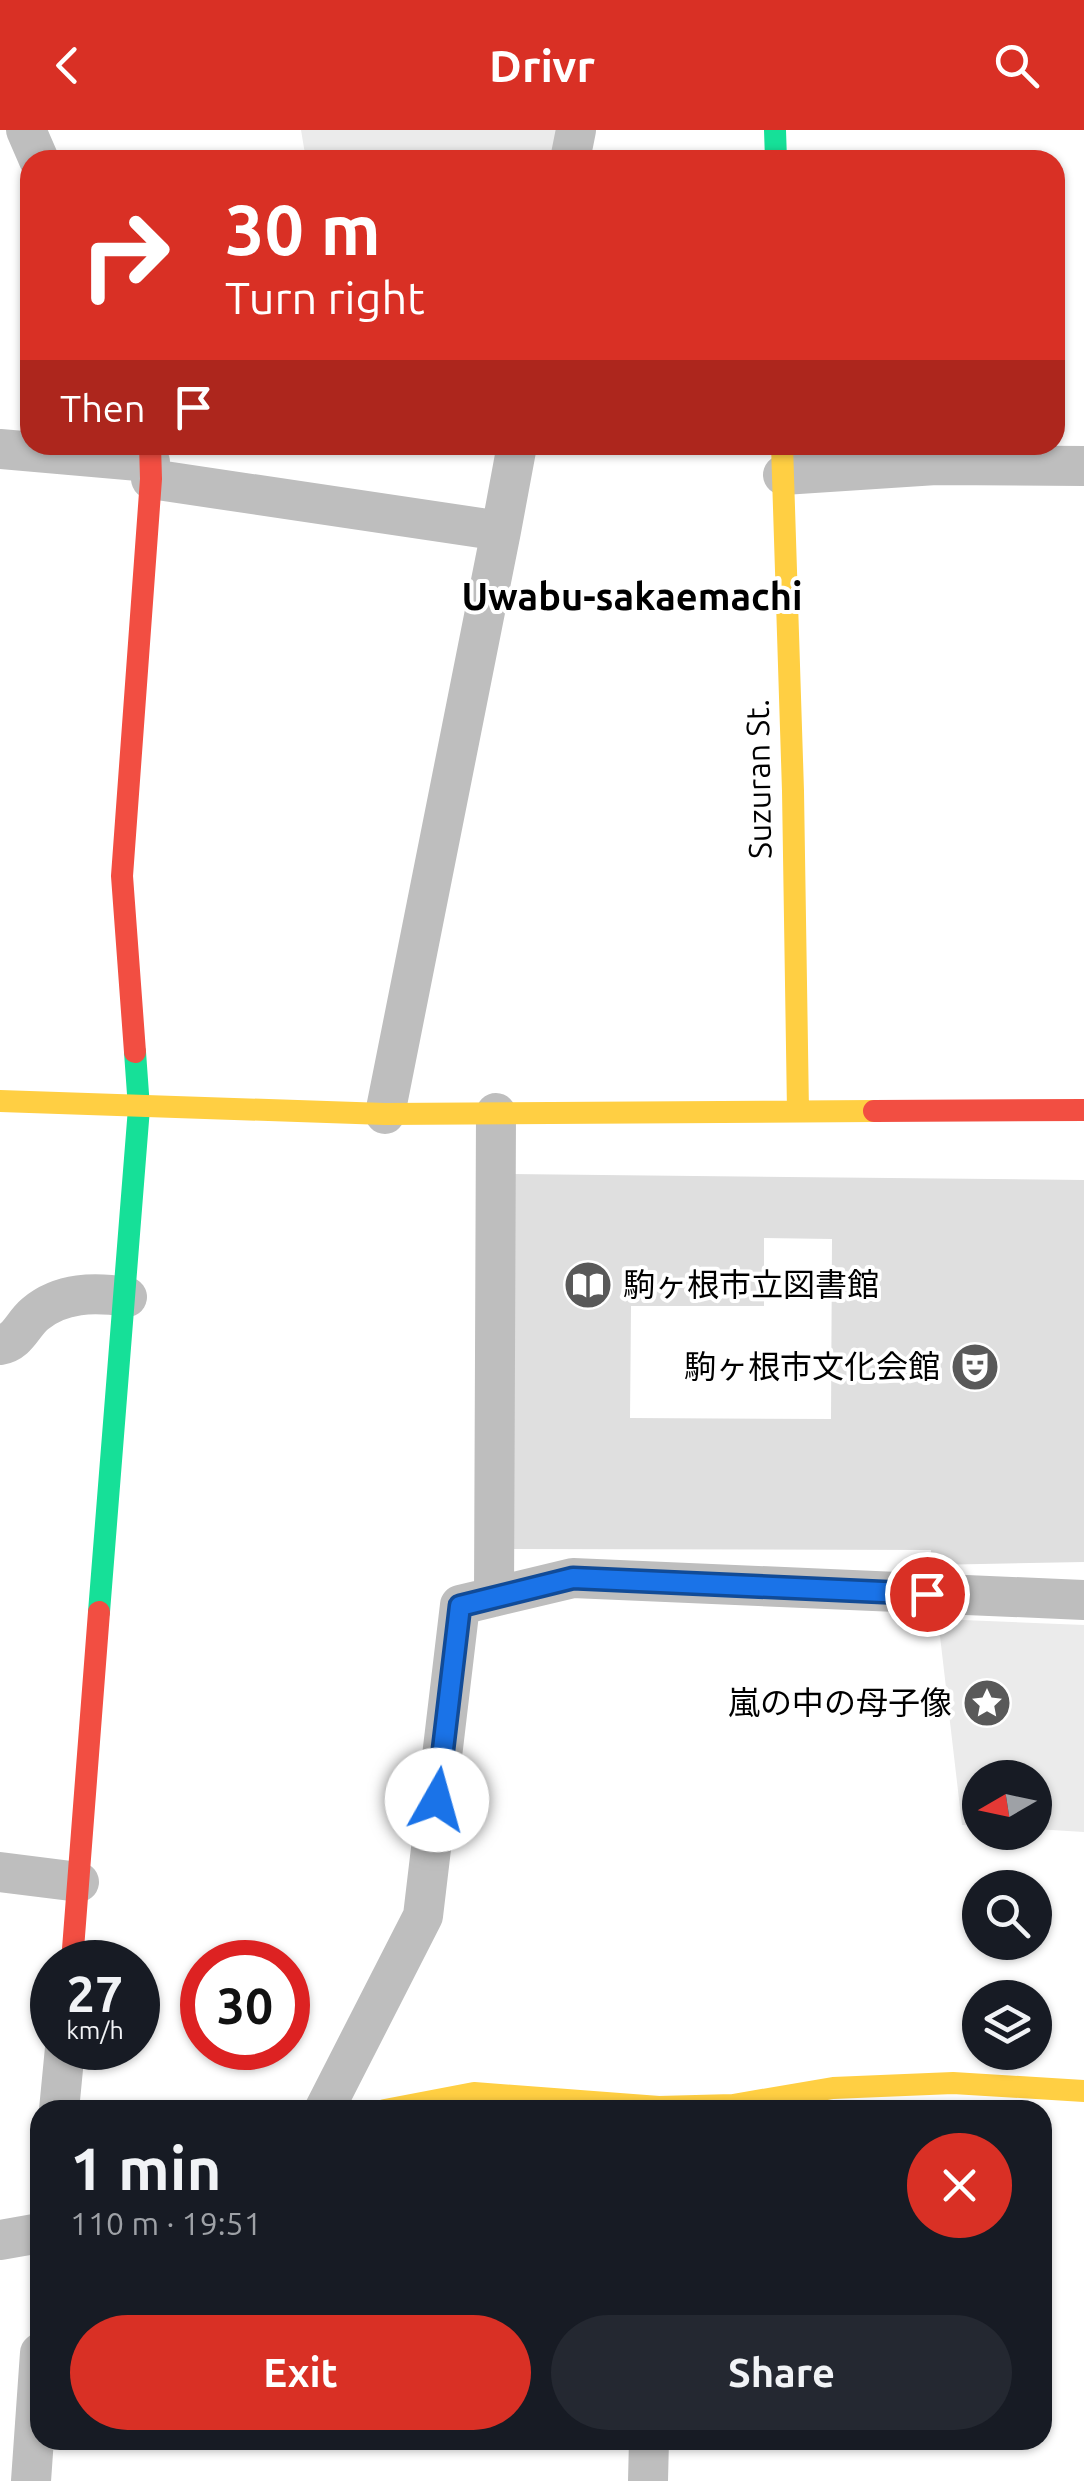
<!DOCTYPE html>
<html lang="en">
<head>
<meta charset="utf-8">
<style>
  body { margin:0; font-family:Ubuntu,"Noto Sans JP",sans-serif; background:#242831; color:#f1f3f6; height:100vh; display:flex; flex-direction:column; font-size:38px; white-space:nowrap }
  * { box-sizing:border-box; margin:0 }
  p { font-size:32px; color:#9ea1a6 }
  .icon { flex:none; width:55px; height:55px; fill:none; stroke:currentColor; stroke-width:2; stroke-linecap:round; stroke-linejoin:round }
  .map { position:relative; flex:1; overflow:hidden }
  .panel { position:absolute; left:30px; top:1970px; width:1022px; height:350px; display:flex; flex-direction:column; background:#171b24; border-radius:30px; box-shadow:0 2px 8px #0004 }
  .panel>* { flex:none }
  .banner { position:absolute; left:20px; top:20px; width:1045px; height:305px; border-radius:30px; box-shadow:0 2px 8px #0004; background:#d93025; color:#fff; overflow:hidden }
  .needle { width:65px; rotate:261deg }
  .tools { position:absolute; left:962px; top:1630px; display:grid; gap:20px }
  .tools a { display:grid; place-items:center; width:90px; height:90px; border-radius:50%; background:#171b24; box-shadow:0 2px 8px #0004; font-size:50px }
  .speed { position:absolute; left:30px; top:1810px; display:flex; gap:20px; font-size:50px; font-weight:700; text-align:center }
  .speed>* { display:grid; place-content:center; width:130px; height:130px; border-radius:50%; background:#171b24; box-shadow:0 2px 8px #0004; line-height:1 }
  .speed small { font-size:25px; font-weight:400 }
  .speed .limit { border:15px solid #d22; background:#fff; color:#111 }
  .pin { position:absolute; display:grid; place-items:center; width:85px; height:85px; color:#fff; margin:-42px; border:5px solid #fff; border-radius:50%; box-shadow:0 2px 10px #0007 }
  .me { position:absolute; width:110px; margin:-55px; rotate:7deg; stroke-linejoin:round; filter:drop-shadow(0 0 8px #0008) }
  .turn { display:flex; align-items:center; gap:35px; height:210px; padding:0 40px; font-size:45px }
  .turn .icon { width:130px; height:130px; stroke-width:2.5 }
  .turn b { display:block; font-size:70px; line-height:85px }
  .then { display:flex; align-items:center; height:95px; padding:0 40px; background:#0003; gap:20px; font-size:38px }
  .round { display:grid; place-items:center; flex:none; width:105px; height:105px; border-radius:52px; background:#242831 }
  .overview { display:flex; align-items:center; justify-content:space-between; height:170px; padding:0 40px }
  h1 { font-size:60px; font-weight:700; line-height:75px }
  .cta { display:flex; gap:20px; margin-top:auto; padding:20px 40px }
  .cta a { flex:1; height:115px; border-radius:60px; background:#d93025; color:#fff; font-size:40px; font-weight:700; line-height:115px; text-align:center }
  .cta a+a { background:#242831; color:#f1f3f6 }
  header { display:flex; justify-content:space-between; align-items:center; height:130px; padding:0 40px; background:#d93025; color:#fff; font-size:45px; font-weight:700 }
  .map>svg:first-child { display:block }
  .green { fill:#ebebeb }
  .building { fill:#dfdfdf; fill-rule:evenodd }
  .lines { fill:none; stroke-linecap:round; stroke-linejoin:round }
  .street { stroke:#bebebe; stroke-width:40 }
  .fast { stroke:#16e098; stroke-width:22 }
  .slow { stroke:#ffcf43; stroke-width:22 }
  .jam { stroke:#f24e42; stroke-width:22 }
  .route-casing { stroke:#114b97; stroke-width:25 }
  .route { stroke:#1a73e8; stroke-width:18 }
  .labels { text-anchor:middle; stroke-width:8; stroke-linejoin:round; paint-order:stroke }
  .street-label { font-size:32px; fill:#000; stroke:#fff }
  .poi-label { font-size:32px; fill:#000; stroke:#fff; text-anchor:end }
  .quarter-label { font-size:38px; font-weight:bold; fill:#000; stroke:#fff }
</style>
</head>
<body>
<header><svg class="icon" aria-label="back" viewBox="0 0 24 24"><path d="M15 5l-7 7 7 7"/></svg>Drivr<svg class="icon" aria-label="search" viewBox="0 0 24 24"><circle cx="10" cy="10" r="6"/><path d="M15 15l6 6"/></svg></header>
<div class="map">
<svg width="1084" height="2351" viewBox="0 0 1084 2351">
  <rect width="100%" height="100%" fill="#fff"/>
  <!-- green -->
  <path class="green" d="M301,0H564L558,30H306Z
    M938,1489L1084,1495V1702L1035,1699V1648H980V1696L962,1695Z"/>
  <!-- building -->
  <path class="building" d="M510,1044L1084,1050V1432L931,1435V1420L507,1419ZM764,1108L832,1109L831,1289L630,1288L631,1176H764Z"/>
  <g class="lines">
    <!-- street -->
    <path class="street" d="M26,0L39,30
      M570,30L576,0
      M0,319L150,332
      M783,345L936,335L1084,336
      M151,349L501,401L517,315
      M385,984L501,401
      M0,1215C18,1212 22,1195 35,1184C61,1162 95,1162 127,1167
      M494,1467L496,983
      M0,1742L79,1752
      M59,1980L65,1918
      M324,1980L423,1786L460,1475L573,1448L1084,1470
      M0,2110L40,2103
      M31,2351L40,2223
      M648,2351L649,2310"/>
    <!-- fast -->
    <path class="fast" d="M775,0L776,30
      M99,1482L139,978L135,922"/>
    <!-- slow -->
    <path class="slow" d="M782,315L793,661L798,981
      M0,971L385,984L874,981
      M385,1980L474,1963L659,1977L733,1975L833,1958L953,1953L1084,1961"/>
    <!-- jam -->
    <path class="jam" d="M135,922L122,746L151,349L150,315
      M874,981L1084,980
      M72,1832L99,1482"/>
  </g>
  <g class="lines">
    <!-- route casing -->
    <g class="route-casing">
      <path id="route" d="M437,1670L460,1476L573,1448L927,1464"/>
    </g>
    <!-- route -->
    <use href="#route" class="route"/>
  </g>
  <!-- icons -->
  <defs>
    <g id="library-disc" transform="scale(2.5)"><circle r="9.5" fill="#595959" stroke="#fff"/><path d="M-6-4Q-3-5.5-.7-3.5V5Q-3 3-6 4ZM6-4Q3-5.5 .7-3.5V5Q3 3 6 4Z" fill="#fff"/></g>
    <g id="theatre-disc" transform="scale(2.5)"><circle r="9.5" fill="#595959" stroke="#fff"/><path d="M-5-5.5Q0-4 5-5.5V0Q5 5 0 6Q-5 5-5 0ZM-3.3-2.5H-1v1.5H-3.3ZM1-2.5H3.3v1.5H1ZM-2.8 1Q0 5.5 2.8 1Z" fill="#fff"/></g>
    <g id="sight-disc" transform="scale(2.5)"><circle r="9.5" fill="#595959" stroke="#fff"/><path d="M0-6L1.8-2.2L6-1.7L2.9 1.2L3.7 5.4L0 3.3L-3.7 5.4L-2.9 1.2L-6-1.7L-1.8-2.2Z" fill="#fff"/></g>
  </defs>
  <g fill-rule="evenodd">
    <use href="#library-disc" x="588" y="1155"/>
    <use href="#theatre-disc" x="975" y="1237"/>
    <use href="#sight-disc" x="987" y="1573"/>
  </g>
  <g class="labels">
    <!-- street labels -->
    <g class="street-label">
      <text transform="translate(759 649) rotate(-91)" y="11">Suzuran St.</text>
    </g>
    <!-- poi labels -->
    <g class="poi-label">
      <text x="623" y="1166" text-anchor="start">駒ヶ根市立図書館</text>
      <text x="940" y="1248">駒ヶ根市文化会館</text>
      <text x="952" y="1584">嵐の中の母子像</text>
    </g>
    <!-- quarter labels -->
    <g class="quarter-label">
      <text x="632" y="480">Uwabu-sakaemachi</text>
    </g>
  </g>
</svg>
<div class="tools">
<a><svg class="needle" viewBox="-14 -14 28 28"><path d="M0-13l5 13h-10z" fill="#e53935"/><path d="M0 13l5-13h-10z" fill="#9ea1a6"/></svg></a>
<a><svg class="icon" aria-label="search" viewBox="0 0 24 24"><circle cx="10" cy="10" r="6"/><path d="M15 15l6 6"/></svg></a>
<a><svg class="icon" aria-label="layers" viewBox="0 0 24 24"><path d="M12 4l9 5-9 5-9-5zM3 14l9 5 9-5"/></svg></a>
</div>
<div class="speed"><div>27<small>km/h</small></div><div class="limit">30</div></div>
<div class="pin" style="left:927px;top:1464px;background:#d93025"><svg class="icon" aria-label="arrive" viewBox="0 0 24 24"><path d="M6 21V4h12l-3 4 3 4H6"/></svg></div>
<svg class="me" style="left:437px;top:1670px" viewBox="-20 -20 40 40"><circle r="19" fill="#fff"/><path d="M0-13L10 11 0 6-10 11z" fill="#1a73e8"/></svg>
<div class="banner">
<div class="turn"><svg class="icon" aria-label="right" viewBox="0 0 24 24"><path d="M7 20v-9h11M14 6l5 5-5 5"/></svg><div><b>30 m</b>Turn right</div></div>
<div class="then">Then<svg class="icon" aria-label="arrive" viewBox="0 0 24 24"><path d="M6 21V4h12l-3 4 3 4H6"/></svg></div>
</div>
<section class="panel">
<div class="overview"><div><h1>1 min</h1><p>110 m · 19:51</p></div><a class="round" style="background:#d93025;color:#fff"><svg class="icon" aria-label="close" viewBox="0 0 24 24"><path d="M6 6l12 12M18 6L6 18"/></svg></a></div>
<div class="cta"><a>Exit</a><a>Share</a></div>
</section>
</div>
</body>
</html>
